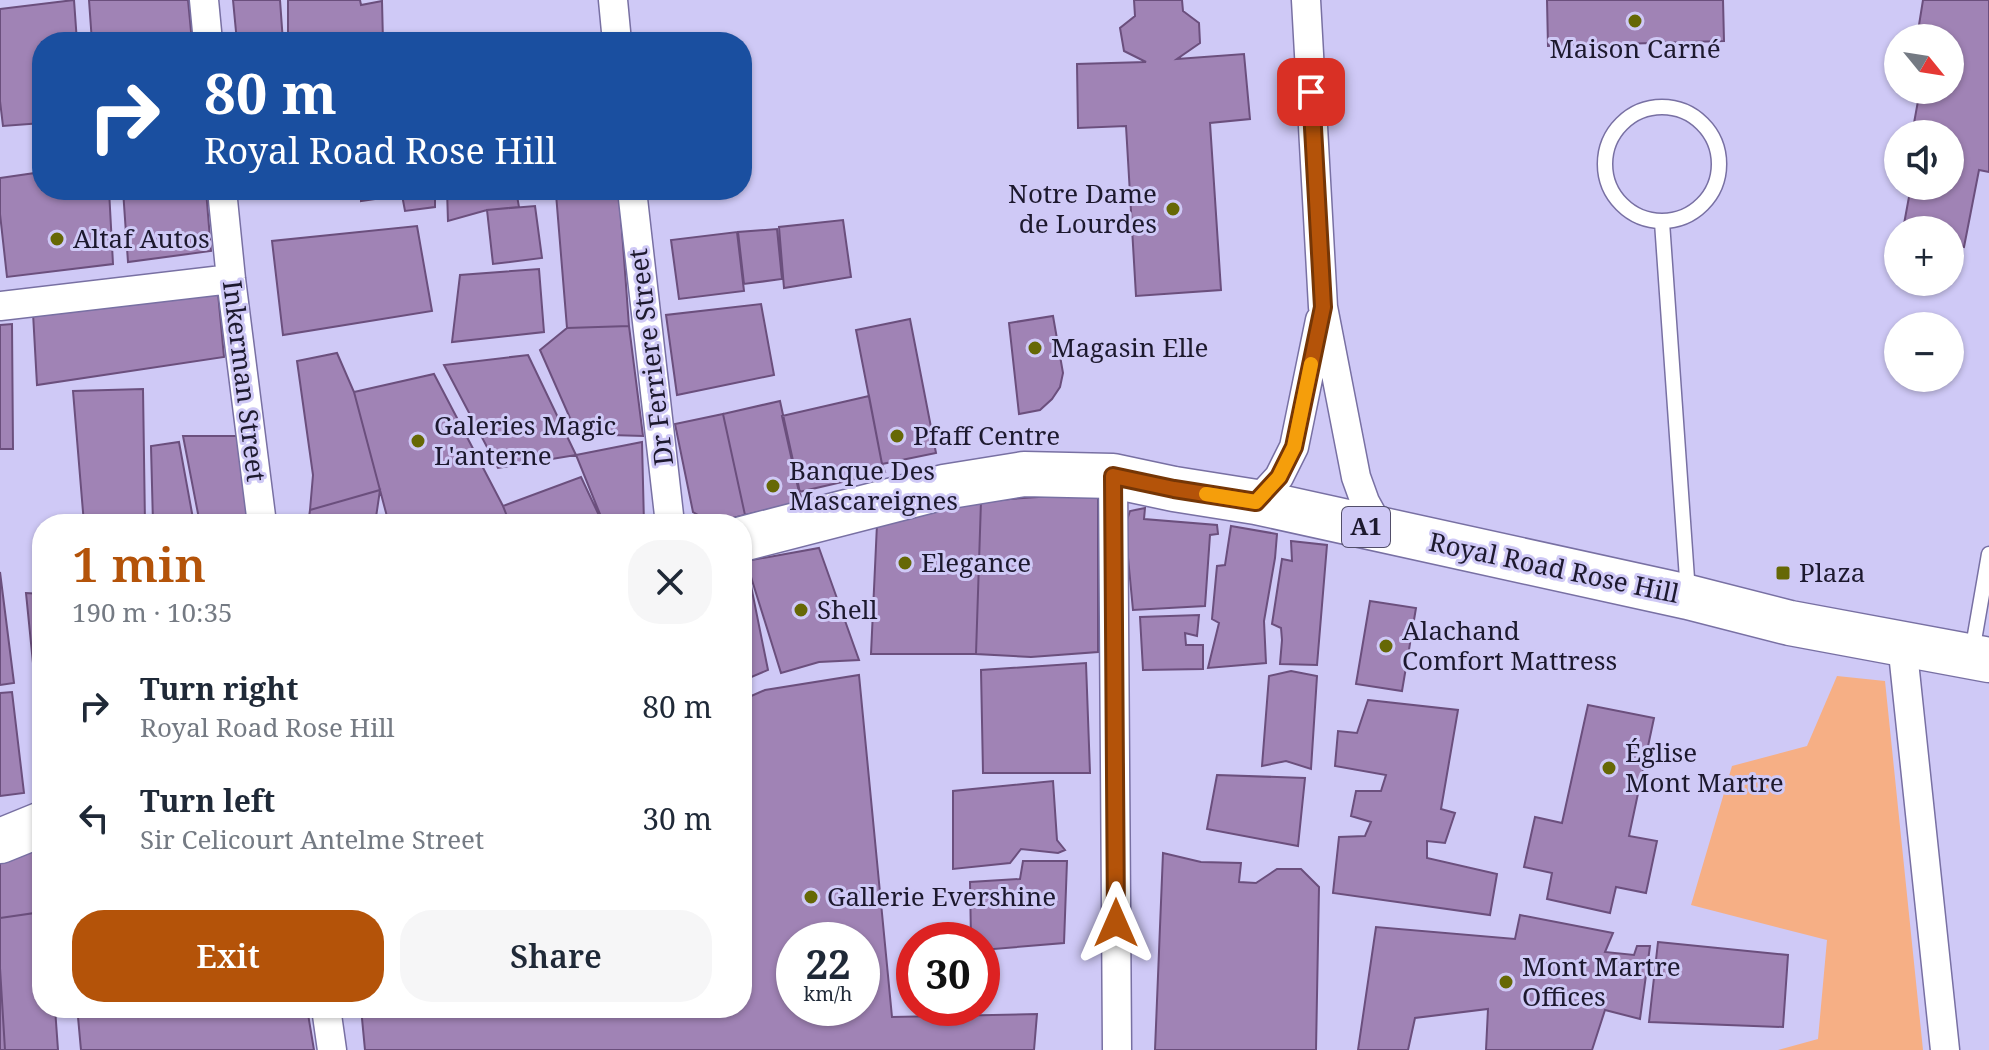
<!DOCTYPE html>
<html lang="en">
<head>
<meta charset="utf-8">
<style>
  body { margin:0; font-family:"Noto Serif",serif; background:#f6f6f7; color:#1f2937; height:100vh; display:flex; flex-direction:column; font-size:30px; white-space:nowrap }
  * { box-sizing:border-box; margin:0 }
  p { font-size:26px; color:#747a83 }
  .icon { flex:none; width:44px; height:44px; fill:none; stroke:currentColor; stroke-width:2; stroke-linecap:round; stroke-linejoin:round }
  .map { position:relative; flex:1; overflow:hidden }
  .drawer { position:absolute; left:32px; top:514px; width:720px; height:504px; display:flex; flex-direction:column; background:#fff; border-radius:32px; box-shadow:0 2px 6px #0004 }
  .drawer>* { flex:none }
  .top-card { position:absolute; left:32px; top:32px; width:720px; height:168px; border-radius:32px; box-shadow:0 2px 6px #0004; background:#1a4fa0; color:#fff; overflow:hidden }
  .needle { width:52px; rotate:120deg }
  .buttons { position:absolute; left:1884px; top:24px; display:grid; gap:16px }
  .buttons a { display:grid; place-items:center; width:80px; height:80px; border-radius:50%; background:#fff; box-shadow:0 2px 6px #0004; font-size:40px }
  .speed { position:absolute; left:776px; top:922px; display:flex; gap:16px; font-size:40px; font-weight:700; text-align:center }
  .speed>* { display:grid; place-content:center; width:104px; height:104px; border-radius:50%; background:#fff; box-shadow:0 2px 6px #0004; line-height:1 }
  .speed small { font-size:20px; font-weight:400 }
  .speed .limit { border:12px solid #d22; background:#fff; color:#111 }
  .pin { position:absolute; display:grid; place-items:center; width:68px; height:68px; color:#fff; margin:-34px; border-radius:16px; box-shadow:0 4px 12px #0006 }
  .me { position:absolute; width:88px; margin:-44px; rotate:0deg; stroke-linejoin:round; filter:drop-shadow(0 0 6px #0008) }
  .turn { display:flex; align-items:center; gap:28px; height:168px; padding:0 40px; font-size:36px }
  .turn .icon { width:104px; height:104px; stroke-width:2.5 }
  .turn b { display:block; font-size:56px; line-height:68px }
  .round { display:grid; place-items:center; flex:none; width:84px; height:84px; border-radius:32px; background:#f6f6f7 }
  .headline { display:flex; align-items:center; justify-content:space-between; height:136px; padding:0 40px }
  h1 { font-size:48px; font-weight:600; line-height:60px; color:#b45309 }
  .button { display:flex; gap:16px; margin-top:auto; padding:16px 40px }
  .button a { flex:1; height:92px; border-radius:32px; background:#b45309; color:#fff; font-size:32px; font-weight:600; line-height:92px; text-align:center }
  .button a+a { background:#f6f6f7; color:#1f2937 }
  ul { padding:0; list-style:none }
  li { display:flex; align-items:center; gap:24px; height:112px; padding:0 40px }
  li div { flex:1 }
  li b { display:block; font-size:30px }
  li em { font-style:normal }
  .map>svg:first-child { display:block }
  .green { fill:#f6af85 }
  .building { fill:#a083b5; stroke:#6b4f7d; stroke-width:2; fill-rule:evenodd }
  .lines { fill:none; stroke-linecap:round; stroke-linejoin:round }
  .service-casing { stroke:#7870a3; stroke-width:17 }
  .minor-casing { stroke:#7870a3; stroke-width:31 }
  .primary-casing { stroke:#7870a3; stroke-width:47 }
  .service { stroke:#fff; stroke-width:14 }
  .minor { stroke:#fff; stroke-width:28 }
  .primary { stroke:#fff; stroke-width:44 }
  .route-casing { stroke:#753606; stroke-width:20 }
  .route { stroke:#b45309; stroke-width:14 }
  .slow { stroke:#f59e0b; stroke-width:14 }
  .poi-dot { fill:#666805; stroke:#cfc9f6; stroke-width:3 }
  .labels { text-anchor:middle; stroke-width:6; stroke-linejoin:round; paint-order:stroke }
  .shield { fill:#cfc9f6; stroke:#524e6a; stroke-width:2 }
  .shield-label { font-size:24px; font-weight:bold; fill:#1d192e }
  .poi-label { font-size:26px; fill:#1d192e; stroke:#cfc9f6; text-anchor:start }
  .street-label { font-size:26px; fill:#1d192e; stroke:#cfc9f6 }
</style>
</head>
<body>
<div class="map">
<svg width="1989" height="1050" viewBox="0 0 1989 1050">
  <rect width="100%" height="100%" fill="#cfc9f6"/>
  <!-- green -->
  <path class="green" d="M1837,676L1885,681L1923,1050H1778L1818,1039L1827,940L1691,905L1732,766L1807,746Z"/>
  <!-- building -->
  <path class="building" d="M74,0L77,42H42V123L3,126L0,101V9Z
    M89,0H188L192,42H92Z
    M233,0H280L283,42H237Z
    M288,0H360L361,5L382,1L383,42H288Z
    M1134,0H1182L1183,11L1199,23L1200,43L1177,59L1244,54L1250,119L1210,123L1221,290L1136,296L1126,126L1078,128L1077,64L1146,62L1124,51L1120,28L1135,16Z
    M1547,0H1723L1724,41L1548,46Z
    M1923,0H1989V172L1979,170L1964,247L1950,244V230H1931V228L1904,224L1911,186H1950V134H1912L1920,90H1950V38H1929L1931,27L1919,25Z
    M42,172V190H109L113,264L7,277L0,214V178Z
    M123,190H206L211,251L128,262Z
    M361,190H435V207L405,211L402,195L361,201Z
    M447,190H516L519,207L487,210L448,221Z
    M595,190H619L629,326L567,328L556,194Z
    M535,206L542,258L493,264L487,210Z
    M843,220L851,277L784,288L779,227Z
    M417,226L432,311L283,335L272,241Z
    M777,229L782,279L744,284L738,232Z
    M737,232L744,291L679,299L671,240Z
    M539,269L544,332L452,342L460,275Z
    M218,293L224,357L37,385L33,313Z
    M761,304L774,375L677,395L666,315Z
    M1053,316L1063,373L1060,387L1052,399L1040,410L1019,414L1009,323Z
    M910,319L936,453L882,464L856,330Z
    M12,324L13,449H0V325Z
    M629,326L643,436L577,434L540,350L567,328Z
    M337,353L354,392L380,490L310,510L313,475L297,361Z
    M528,355L576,455L498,468L444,365Z
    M434,374L503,506L510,524H389L354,392Z
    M143,389L145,524H84L73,391Z
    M869,396L882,464L885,472L799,492L782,416Z
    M780,401L802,502L745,515L723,414Z
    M723,414L745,515L712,523L693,512L675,424Z
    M183,436H239L249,524H200Z
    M179,442L194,524H153L151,446Z
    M642,442L644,524H604L576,455Z
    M581,477L603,524H510L503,506Z
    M380,490L375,524H308L310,510Z
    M1098,493V652L1031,657L976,654L981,501Z
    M981,501L976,654H871L877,524Z
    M1145,508L1144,519L1217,525L1218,534L1210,535L1205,606L1133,610L1125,526L1130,511Z
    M1231,526L1277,534L1275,558L1264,621L1266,663L1208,668L1219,623L1212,619L1217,566L1225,565Z
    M1291,541L1327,545L1317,665L1280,664L1282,640L1281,628L1272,624L1282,559L1292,561Z
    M819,548L859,660L819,662L781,673L746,561Z
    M746,561L768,670L742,681V562Z
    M0,572L14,683L0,685Z
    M26,593L42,594V753Z
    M1370,601L1416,608L1402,691L1356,684Z
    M1199,615L1197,636L1185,633L1186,645H1203V669L1143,670L1140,617Z
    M1086,663L1090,773H983L981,670Z
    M1291,671L1317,676L1311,769L1286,761L1262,766L1269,676Z
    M859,675L892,1017L1037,1014L1034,1050H365L361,1008H742V700L765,690ZM794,940H862V1008H794Z
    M12,692L24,793L0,796V693Z
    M1368,700L1458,710L1441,809L1455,813L1445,843L1427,841V858L1497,874L1490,915L1333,893L1339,837L1365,836L1371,822L1351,816L1356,791H1381L1386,775L1335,766L1338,731L1357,733Z
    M1588,705L1654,718L1629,836L1657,841L1646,893L1616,887L1610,913L1547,899L1552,873L1524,867L1535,817L1562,823Z
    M1217,775L1305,778L1298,846L1207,829Z
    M1053,781L1057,840L1065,850L1058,853L1021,849L1010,863L953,869V791Z
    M39,841L41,912L0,918V847Z
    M1163,853L1201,862L1241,863L1239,882L1256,883L1277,869H1301L1319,887L1316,1050H1155Z
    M1023,861H1067L1064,943L982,950V940H971L970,882L1020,879Z
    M42,912V1008H55L58,1050H5L0,968V918Z
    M1520,915L1613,933L1605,952L1634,955L1637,946H1650L1640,1019L1605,1010L1592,1050H1486L1488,1009L1415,1018L1408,1050H1358L1376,927L1515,939Z
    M1658,942L1788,955L1783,1027L1649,1022Z
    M0,968L5,1050H0Z
    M132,1008H307L314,1050H81L78,1017Z"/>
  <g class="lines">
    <!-- service casing -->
    <g class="service-casing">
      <path id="service" d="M1605 164a57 57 0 1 1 114 0a57 57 0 1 1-114 0Z
        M1662,222L1688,593
        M1972,652L1989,554"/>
    </g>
    <!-- minor casing -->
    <g class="minor-casing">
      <path id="minor" d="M204,0L208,42
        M613,0L617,42
        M1306,0L1323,307L1356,477L1365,502L1381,531
        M222,190L231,279L262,524
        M632,190L670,524
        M0,306L231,279
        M1113,476L1117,1050
        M1256,502L1279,477L1294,447L1320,320
        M1902,643L1945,1050
        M326,1008L332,1050"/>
    </g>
    <!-- primary casing -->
    <g class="primary-casing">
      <path id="primary" d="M742,539L944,487L1024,474L1113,476L1174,489L1256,502L1688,597L1790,623L1989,660
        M0,841L42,824"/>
    </g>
    <!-- service -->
    <use href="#service" class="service"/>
    <!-- minor -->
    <use href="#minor" class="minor"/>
    <!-- primary -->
    <use href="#primary" class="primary"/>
  </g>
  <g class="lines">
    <!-- route casing -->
    <g class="route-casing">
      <path id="route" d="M1116,923L1113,476L1174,489L1256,502L1279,477L1294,447L1323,307L1311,92"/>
    </g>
    <!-- route -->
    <use href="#route" class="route"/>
    <!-- slow -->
    <path class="slow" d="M1206,494L1256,502L1279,477L1294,447L1311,364"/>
  </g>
  <!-- markers -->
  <g class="poi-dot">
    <circle cx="1635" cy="21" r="8"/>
    <circle cx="1173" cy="209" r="8"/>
    <circle cx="57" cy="239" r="8"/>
    <circle cx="1035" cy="348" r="8"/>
    <circle cx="897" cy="436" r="8"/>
    <circle cx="418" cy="441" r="8"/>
    <circle cx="773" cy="486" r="8"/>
    <circle cx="905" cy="563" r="8"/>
    <rect x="1775" y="565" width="16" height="16" rx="4"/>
    <circle cx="801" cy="610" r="8"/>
    <circle cx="1386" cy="646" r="8"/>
    <circle cx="1609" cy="768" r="8"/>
    <circle cx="811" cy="897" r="8"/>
    <circle cx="1506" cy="982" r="8"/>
  </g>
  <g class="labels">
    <!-- shield labels -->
    <rect class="shield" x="1342" y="507" width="48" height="40" rx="6"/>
    <g class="shield-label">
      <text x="1366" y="535">A1</text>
    </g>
    <!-- poi labels -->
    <g class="poi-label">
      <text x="1635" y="58" text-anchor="middle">Maison Carné</text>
      <text x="1157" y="203" text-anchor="end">Notre Dame<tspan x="1157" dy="30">de Lourdes</tspan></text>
      <text x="73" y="248">Altaf Autos</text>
      <text x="1051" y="357">Magasin Elle</text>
      <text x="434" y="435">Galeries Magic<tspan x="434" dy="30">L'anterne</tspan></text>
      <text x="913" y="445">Pfaff Centre</text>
      <text x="789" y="480">Banque Des<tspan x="789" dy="30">Mascareignes</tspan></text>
      <text x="921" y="572">Elegance</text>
      <text x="1799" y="582">Plaza</text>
      <text x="817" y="619">Shell</text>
      <text x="1402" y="640">Alachand<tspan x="1402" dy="30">Comfort Mattress</tspan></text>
      <text x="1625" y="762">Église<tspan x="1625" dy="30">Mont Martre</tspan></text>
      <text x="827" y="906">Gallerie Evershine</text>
      <text x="1522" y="976">Mont Martre<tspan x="1522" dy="30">Offices</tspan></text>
    </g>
    <!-- street labels -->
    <g class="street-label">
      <text transform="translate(651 357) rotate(-97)" y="9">Dr Ferriere Street</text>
      <text transform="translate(244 381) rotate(83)" y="9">Inkerman Street</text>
      <text transform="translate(1554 568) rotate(12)" y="9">Royal Road Rose Hill</text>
    </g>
  </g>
</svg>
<div class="buttons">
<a><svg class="needle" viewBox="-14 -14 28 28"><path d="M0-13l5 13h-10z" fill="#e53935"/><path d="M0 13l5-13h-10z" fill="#747a83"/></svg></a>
<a><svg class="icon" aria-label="sound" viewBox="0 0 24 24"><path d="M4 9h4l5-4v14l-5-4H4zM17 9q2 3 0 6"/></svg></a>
<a>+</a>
<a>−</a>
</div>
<div class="speed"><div>22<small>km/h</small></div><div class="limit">30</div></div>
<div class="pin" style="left:1311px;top:92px;background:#d93025"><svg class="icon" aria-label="arrive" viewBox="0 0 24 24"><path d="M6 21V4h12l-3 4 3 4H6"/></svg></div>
<svg class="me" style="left:1116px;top:923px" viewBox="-20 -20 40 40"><path d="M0-17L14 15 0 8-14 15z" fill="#b45309" stroke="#fff" stroke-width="4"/></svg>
<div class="top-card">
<div class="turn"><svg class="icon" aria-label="right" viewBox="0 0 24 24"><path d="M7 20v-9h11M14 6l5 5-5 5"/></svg><div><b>80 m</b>Royal Road Rose Hill</div></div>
</div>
<section class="drawer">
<div class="headline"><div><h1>1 min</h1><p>190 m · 10:35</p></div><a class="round"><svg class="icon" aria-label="close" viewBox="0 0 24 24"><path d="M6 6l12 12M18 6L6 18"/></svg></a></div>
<ul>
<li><svg class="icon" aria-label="right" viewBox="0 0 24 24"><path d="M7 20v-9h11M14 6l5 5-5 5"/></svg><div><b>Turn right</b><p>Royal Road Rose Hill</p></div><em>80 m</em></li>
<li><svg class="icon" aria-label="left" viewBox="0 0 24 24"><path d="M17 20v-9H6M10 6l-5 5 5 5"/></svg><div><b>Turn left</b><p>Sir Celicourt Antelme Street</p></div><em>30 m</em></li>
</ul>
<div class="button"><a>Exit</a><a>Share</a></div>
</section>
</div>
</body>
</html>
